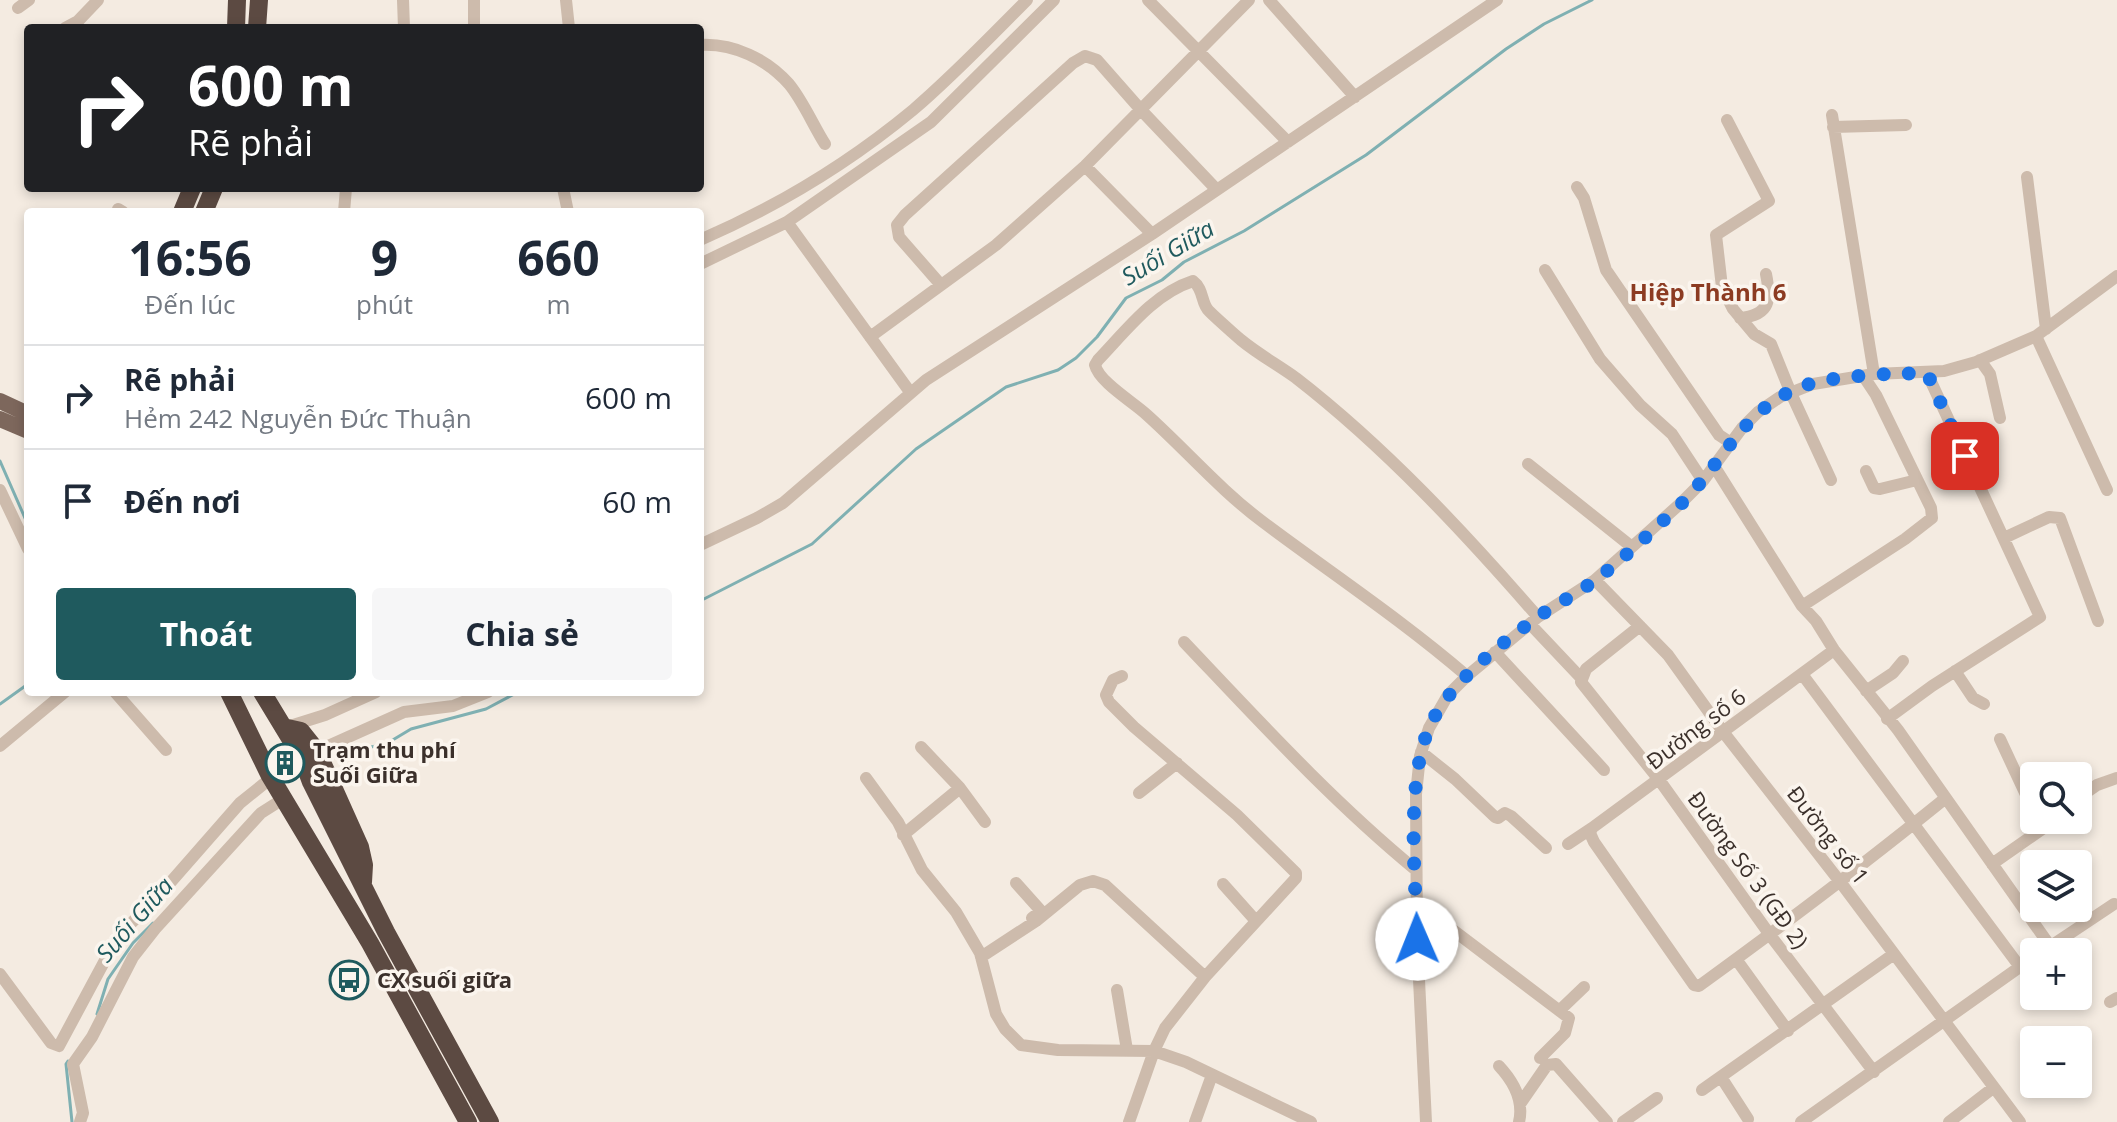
<!DOCTYPE html>
<html lang="vi">
<head>
<meta charset="utf-8">
<style>
  body { margin:0; font-family:"Open Sans",sans-serif; background:#f6f6f7; color:#1f2937; height:100vh; display:flex; flex-direction:column; font-size:30px; white-space:nowrap }
  * { box-sizing:border-box; margin:0 }
  p { font-size:26px; color:#747a83 }
  .icon { flex:none; width:44px; height:44px; fill:none; stroke:currentColor; stroke-width:2; stroke-linecap:round; stroke-linejoin:round }
  .map { position:relative; flex:1; overflow:hidden }
  .side { position:absolute; left:24px; top:208px; width:680px; height:488px; display:flex; flex-direction:column; background:#fff; border-radius:8px; box-shadow:0 4px 12px #0003 }
  .side>* { flex:none }
  .banner { position:absolute; left:24px; top:24px; width:680px; height:168px; border-radius:8px; box-shadow:0 4px 12px #0003; background:#202124; color:#fff; overflow:hidden }
  .controls { position:absolute; left:2020px; top:762px; display:grid; gap:16px }
  .controls a { display:grid; place-items:center; width:72px; height:72px; border-radius:8px; background:#fff; box-shadow:0 4px 12px #0003; font-size:40px }
  .pin { position:absolute; display:grid; place-items:center; width:68px; height:68px; color:#fff; margin:-34px; border-radius:16px; box-shadow:0 4px 12px #0006 }
  .me { position:absolute; width:88px; margin:-44px; rotate:359deg; stroke-linejoin:round; filter:drop-shadow(0 0 6px #0008) }
  .turn { display:flex; align-items:center; gap:28px; height:168px; padding:0 32px; font-size:36px }
  .turn .icon { width:104px; height:104px; stroke-width:2.5 }
  .turn b { display:block; font-size:56px; line-height:68px }
  .eta { display:flex; justify-content:space-evenly; align-items:center; height:136px; text-align:center }
  .eta b { font-size:48px; font-weight:700; line-height:56px }
  .primary-button { display:flex; gap:16px; margin-top:auto; padding:16px 32px }
  .primary-button a { flex:1; height:92px; border-radius:8px; background:#1f5a5e; color:#fff; font-size:32px; font-weight:700; line-height:92px; text-align:center }
  .primary-button a+a { background:#f6f6f7; color:#1f2937 }
  ul { padding:0; list-style:none }
  li { display:flex; align-items:center; gap:24px; height:104px; padding:0 32px; border-top:2px solid #e0e1e3 }
  li div { flex:1 }
  li b { display:block; font-size:30px }
  li em { font-style:normal }
  .map>svg:first-child { display:block }
  .lines { fill:none; stroke-linecap:round; stroke-linejoin:round }
  .stream { stroke:#7fb0b2; stroke-width:3 }
  .minor { stroke:#cdbbac; stroke-width:12 }
  .major { stroke:#7d675c; stroke-width:16 }
  .highway { stroke:#5c4a42; stroke-width:18 }
  .route { stroke:#1a73e8; stroke-width:14; stroke-dasharray:0 25.2 }
  .labels { text-anchor:middle; stroke-width:7; stroke-linejoin:round; paint-order:stroke }
  .street-label { font-size:22px; fill:#3b302b; stroke:#fbf5ee }
  .poi-label { font-size:22px; font-weight:bold; fill:#3b302b; stroke:#fbf5ee; text-anchor:start }
  .water-label { font-size:24px; font-style:italic; fill:#1f5a5e; stroke:#fbf5ee }
  .neighbourhood-label { font-size:24px; font-weight:bold; fill:#8c3b22; stroke:#fbf5ee }
</style>
</head>
<body>
<div class="map">
<svg width="2117" height="1122" viewBox="0 0 2117 1122">
  <rect width="100%" height="100%" fill="#f4ebe1"/>
  <g class="lines">
    <!-- stream -->
    <path class="stream" d="M0,461L28,525
      M700,601L812,544L916,449L1006,387L1058,370L1076,358L1097,337L1126,298L1162,280L1184,262L1244,231L1366,155L1506,49L1544,24L1592,0
      M0,704L28,684
      M346,752L386,744L411,729L486,709L518,692
      M97,1014L108,979L133,943L153,923
      M68,1061L66,1064L72,1122"/>
    <!-- minor -->
    <path class="minor" d="M403,0L404,28
      M474,0V28
      M566,0L569,28
      M1148,0L1288,142
      M1269,0L1355,97
      M18,8L29,0
      M65,28L78,21L98,0
      M700,45C733,43 767,59 789,84C803,101 813,125 825,144
      M1832,115L1874,374
      M1727,120L1769,201L1716,235L1722,287L1733,309L1754,334L1771,344L1790,391L1831,480
      M1833,127L1906,125
      M1085,166L1152,234
      M2027,177L2046,329
      M1577,187L1584,198L1606,270L1719,435L1731,443
      M563,188L568,212
      M118,209L123,212
      M344,212L346,188
      M787,222L910,392
      M700,240C776,207 849,163 913,110C953,76 990,37 1027,0
      M700,264L787,222L931,122L1054,0
      M1545,270L1600,359L1640,405L1672,434L1703,481
      M941,285L899,237L897,225L905,215L1073,63L1085,56L1097,60L1141,110L1217,190
      M1740,318C1771,315 1771,299 1766,274
      M2036,336L2107,490
      M870,337L996,245L1085,166L1249,0
      M1980,360L1990,374L2000,418
      M1528,464L1632,547
      M1714,466L1802,606L1905,539L1932,518L1931,508L1876,395L1864,377
      M1866,471L1874,488L1880,489L1917,480
      M0,490L28,549
      M2004,538L2049,517L2060,518L2098,621
      M700,545L757,518L783,503L926,380L1152,234L1497,0
      M1595,580L1668,655L1724,733L1841,883L2020,1122
      M1802,606L1816,621L1834,650L1898,730L2050,946
      M1530,624L1581,678
      M1640,626L1586,669L1581,682L1660,781L1770,935L1874,1072
      M1184,642C1259,721 1332,801 1416,870
      M1834,650L1592,828L1590,833L1594,842L1694,985L1699,986C1782,926 1863,865 1942,801L1947,800
      M1495,652L1604,770
      M1955,671L1973,698L1984,704
      M1802,674L2020,967
      M1122,676L1113,680L1106,695L1109,702L1134,727L1237,815L1296,873V878L1205,977L1165,1028L1154,1051L1129,1122
      M1467,676C1402,620 1331,573 1263,522C1220,490 1186,450 1147,415C1133,402 1099,382 1095,365L1098,360C1126,331 1153,294 1193,281C1204,289 1201,304 1209,311C1219,321 1231,331 1241,340C1258,354 1278,365 1296,378C1385,447 1464,532 1538,617
      M1866,691L1893,673L1903,661
      M115,692L166,750
      M1887,719L1932,686L2040,617L1927,373
      M290,726L325,715L376,692
      M2000,739L2034,812
      M0,746L65,692
      M921,747L960,788
      M317,751L404,712L453,706L488,692
      M1421,752L1455,779L1495,817L1498,818L1505,813L1511,816L1546,848
      M866,778L898,822L922,870L956,912L980,953L996,1014L1005,1029L1021,1045L1058,1050L1154,1051L1186,1062L1311,1122
      M1139,793L1177,763
      M2078,798L2097,785L2117,778
      M903,835L960,788L985,822
      M1568,844L1592,828
      M1992,864L2055,820
      M1016,883L1041,911L1032,918
      M1223,884L1256,921
      M1417,916L1445,924L1569,1018L1565,1033L1540,1058
      M2042,952L2114,904
      M981,957L1036,921L1080,885L1093,881L1105,885L1205,977
      M1736,959L1788,1031
      M0,974L51,1043L59,1046L118,936L155,900L240,803L271,778
      M1117,990L1127,1050
      M2110,1002L2117,998
      M1560,1010L1584,987
      M1499,1066C1513,1081 1524,1101 1519,1122
      M1721,1077L1748,1119
      M1702,1090L1894,954
      M1520,1104L1547,1065L1556,1064L1607,1122
      M80,1122L83,1113L73,1064L92,1037L133,957L155,929L261,813L283,799
      M1195,1122L1212,1075
      M1426,1122L1417,939L1416,794L1420,756L1429,728L1448,695L1467,676L1538,617L1595,580L1681,503L1703,481L1742,428L1758,412L1780,397L1813,384L1874,374L1944,371L1976,362L2036,336L2117,276
      M1623,1122L1657,1098
      M1801,1122L2034,957
      M1949,1122L1993,1088"/>
    <!-- major -->
    <path class="major" d="M0,401L28,414
      M0,419L28,431"/>
    <!-- highway -->
    <path class="highway" d="M236,28L237,0
      M257,28L259,0
      M182,212L192,188
      M204,212L214,188
      M229,692L270,776L370,943L468,1122
      M262,692L302,758L311,782L386,932L490,1122
      M283,727L301,731L317,751L360,847L364,865L363,882"/>
  </g>
  <g class="lines">
    <!-- route -->
    <path class="route" d="M1417,939C1416,878 1405,785 1429,728C1448,684 1499,645 1538,617C1556,604 1577,594 1594,581C1625,558 1653,530 1681,504C1719,467 1740,417 1789,392C1823,374 1889,374 1927,373L1965,456"/>
  </g>
  <!-- icons -->
  <defs>
    <g id="building-ring" transform="scale(2)"><circle r="9.5" fill="#fbf5ee" stroke="#1f5a5e" stroke-width="1.5"/><path d="M-4-6H4V6H1V3H-1V6H-4ZM-2.5-4.3h1.7v1.8h-1.7ZM.8-4.3h1.7v1.8H.8ZM-2.5-1h1.7V.8h-1.7ZM.8-1h1.7V.8H.8Z" fill="#1f5a5e"/></g>
    <g id="bus-ring" transform="scale(2)"><circle r="9.5" fill="#fbf5ee" stroke="#1f5a5e" stroke-width="1.5"/><path d="M-5-6H5V4H4V6H2V4H-2V6H-4V4H-5ZM-3.5-4V0h7V-4ZM-3.5 1.2v1.5H-2V1.2ZM2 1.2v1.5H3.5V1.2Z" fill="#1f5a5e"/></g>
  </defs>
  <g fill-rule="evenodd">
    <use href="#building-ring" x="285" y="763"/>
    <use href="#bus-ring" x="349" y="980"/>
  </g>
  <g class="labels">
    <!-- street labels -->
    <g class="street-label">
      <text transform="translate(1696 729) rotate(-37)" y="8">Đường số 6</text>
      <text transform="translate(1828 835) rotate(52)" y="8">Đường số 1</text>
      <text transform="translate(1748 870) rotate(54)" y="8">Đường Số 3 (GĐ 2)</text>
    </g>
    <!-- poi labels -->
    <g class="poi-label">
      <text x="313" y="758">Trạm thu phí<tspan x="313" dy="25">Suối Giữa</tspan></text>
      <text x="377" y="988">CX suối giữa</text>
    </g>
    <!-- water labels -->
    <g class="water-label">
      <text transform="translate(1168 253) rotate(-31)" y="8">Suối Giữa</text>
      <text transform="translate(135 920) rotate(-49)" y="8">Suối Giữa</text>
    </g>
    <!-- neighbourhood labels -->
    <g class="neighbourhood-label">
      <text x="1708" y="301">Hiệp Thành 6</text>
    </g>
  </g>
</svg>
<div class="controls">
<a><svg class="icon" aria-label="search" viewBox="0 0 24 24"><circle cx="10" cy="10" r="6"/><path d="M15 15l6 6"/></svg></a>
<a><svg class="icon" aria-label="layers" viewBox="0 0 24 24"><path d="M12 4l9 5-9 5-9-5zM3 14l9 5 9-5"/></svg></a>
<a>+</a>
<a>−</a>
</div>
<div class="pin" style="left:1965px;top:456px;background:#d93025"><svg class="icon" aria-label="arrive" viewBox="0 0 24 24"><path d="M6 21V4h12l-3 4 3 4H6"/></svg></div>
<svg class="me" style="left:1417px;top:939px" viewBox="-20 -20 40 40"><circle r="19" fill="#fff"/><path d="M0-13L10 11 0 6-10 11z" fill="#1a73e8"/></svg>
<div class="banner">
<div class="turn"><svg class="icon" aria-label="right" viewBox="0 0 24 24"><path d="M7 20v-9h11M14 6l5 5-5 5"/></svg><div><b>600 m</b>Rẽ phải</div></div>
</div>
<section class="side">
<div class="eta">
<div><b>16:56</b><p>Đến lúc</p></div>
<div><b>9</b><p>phút</p></div>
<div><b>660</b><p>m</p></div>
</div>
<ul>
<li><svg class="icon" aria-label="right" viewBox="0 0 24 24"><path d="M7 20v-9h11M14 6l5 5-5 5"/></svg><div><b>Rẽ phải</b><p>Hẻm 242 Nguyễn Đức Thuận</p></div><em>600 m</em></li>
<li><svg class="icon" aria-label="arrive" viewBox="0 0 24 24"><path d="M6 21V4h12l-3 4 3 4H6"/></svg><div><b>Đến nơi</b></div><em>60 m</em></li>
</ul>
<div class="primary-button"><a>Thoát</a><a>Chia sẻ</a></div>
</section>
</div>
</body>
</html>
